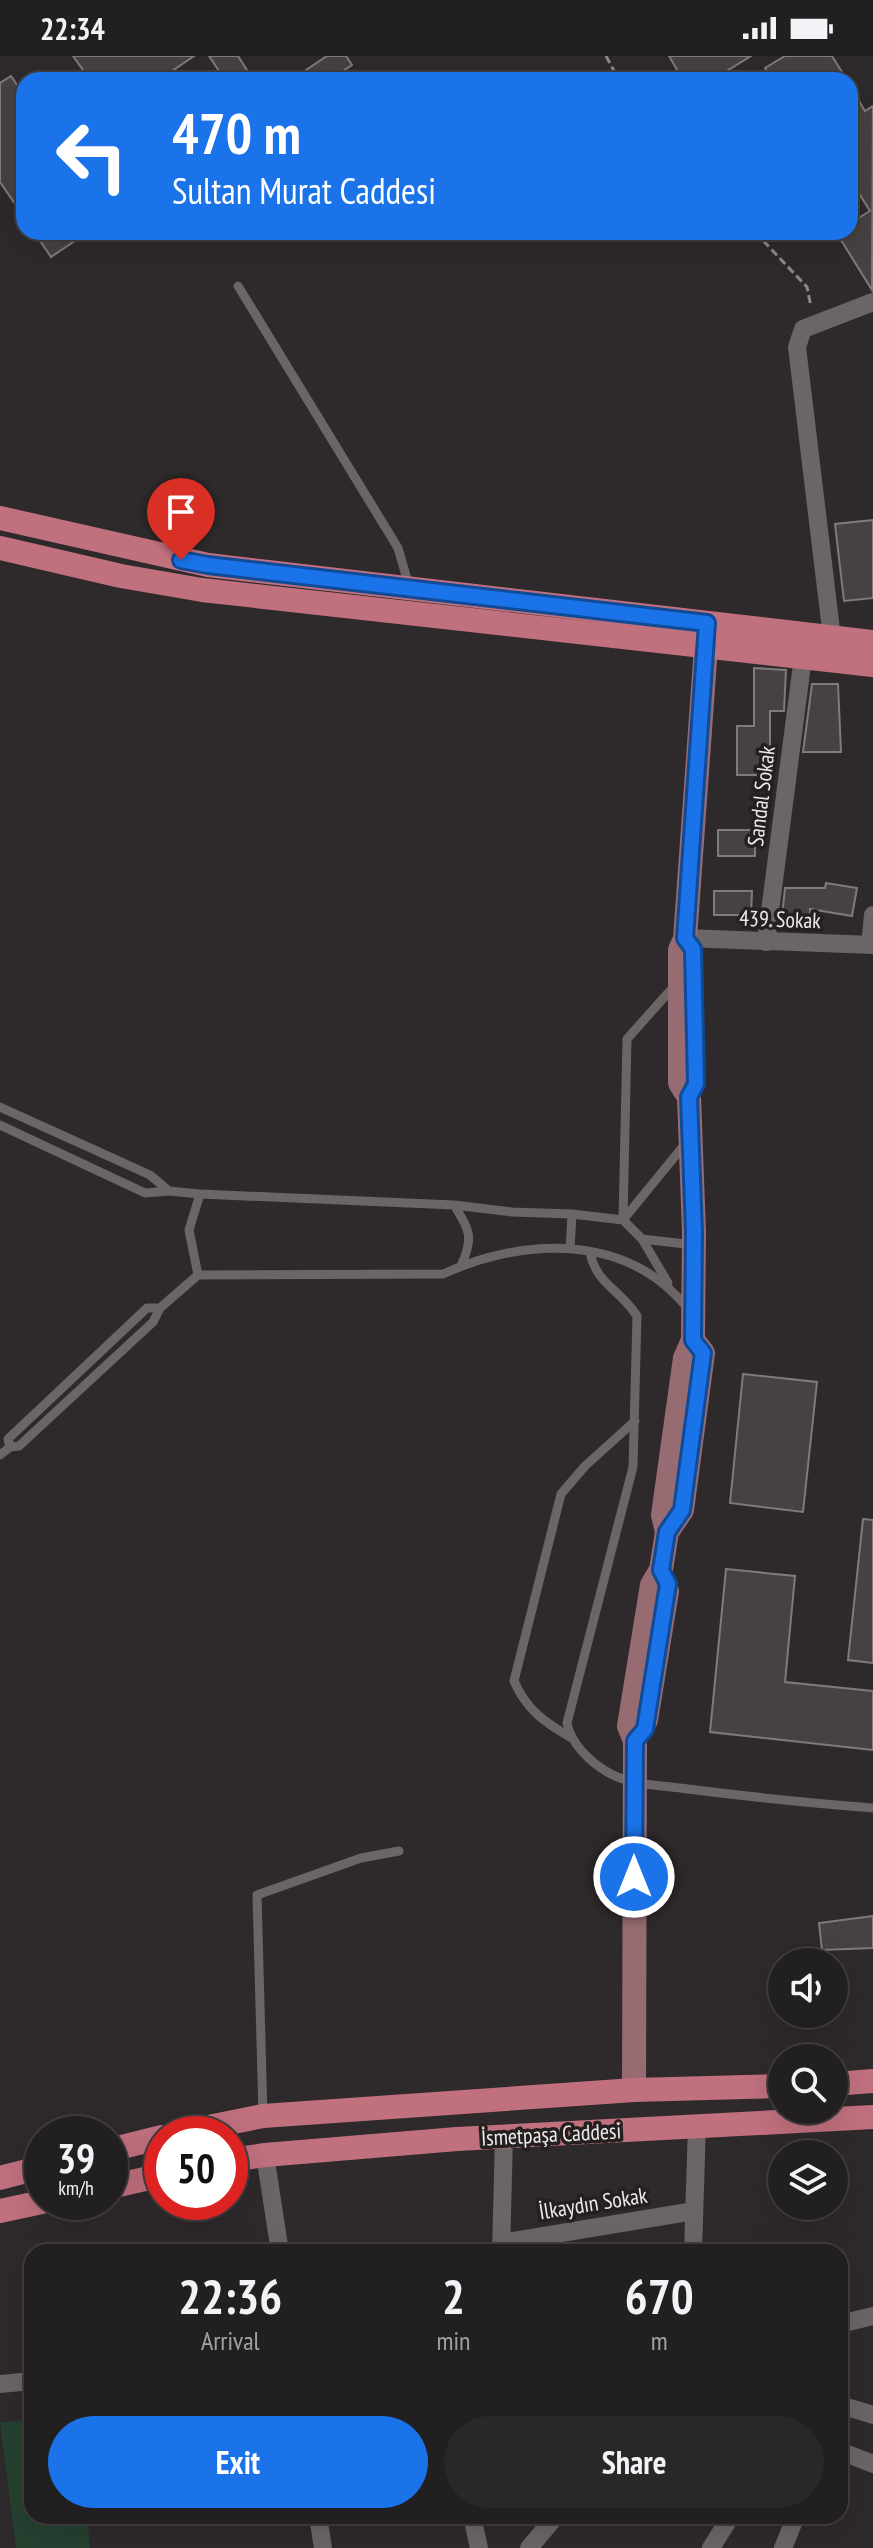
<!DOCTYPE html>
<html lang="en">
<head>
<meta charset="utf-8">
<style>
  body { margin:0; font-family:"PT Sans Narrow",sans-serif; background:#2a2729; color:#f1f3f6; height:100vh; display:flex; flex-direction:column; font-size:30px; white-space:nowrap }
  * { box-sizing:border-box; margin:0 }
  p { font-size:26px; color:#a2a2a5 }
  .icon { flex:none; width:44px; height:44px; fill:none; stroke:currentColor; stroke-width:2; stroke-linecap:round; stroke-linejoin:round }
  .map { position:relative; flex:1; overflow:hidden }
  .details { position:absolute; left:24px; top:2188px; width:824px; height:280px; display:flex; flex-direction:column; background:#221f20; border-radius:24px; box-shadow:0 8px 32px #0002,0 0 0 2px #3f3d3e }
  .details>* { flex:none }
  .hud { position:absolute; left:16px; top:16px; width:842px; height:168px; border-radius:24px; box-shadow:0 8px 32px #0002,0 0 0 2px #3f3d3e; background:#1a73e8; color:#fff; overflow:hidden }
  .buttons { position:absolute; left:768px; top:1892px; display:grid; gap:16px }
  .buttons a { display:grid; place-items:center; width:80px; height:80px; border-radius:50%; background:#221f20; box-shadow:0 8px 32px #0002,0 0 0 2px #3f3d3e; font-size:40px }
  .speed { position:absolute; left:24px; top:2060px; display:flex; gap:16px; font-size:40px; font-weight:700; text-align:center }
  .speed>* { display:grid; place-content:center; width:104px; height:104px; border-radius:50%; background:#221f20; box-shadow:0 8px 32px #0002,0 0 0 2px #3f3d3e; line-height:1 }
  .speed small { font-size:20px; font-weight:400 }
  .speed .limit { border:12px solid #d22; background:#fff; color:#111 }
  .pin { position:absolute; display:grid; place-items:center; width:68px; height:68px; color:#fff; margin:-82px -34px; border-radius:50% 50% 50% 0; rotate:-45deg; box-shadow:0 0 8px #0007 }
  .pin .icon { rotate:45deg }
  .me { position:absolute; width:88px; margin:-44px; rotate:0deg; stroke-linejoin:round; filter:drop-shadow(0 0 6px #0008) }
  .turn { display:flex; align-items:center; gap:28px; height:168px; padding:0 24px; font-size:36px }
  .turn .icon { width:104px; height:104px; stroke-width:2.5 }
  .turn b { display:block; font-size:56px; line-height:68px }
  .eta { display:flex; justify-content:space-evenly; align-items:center; height:136px; text-align:center }
  .eta b { font-size:48px; font-weight:600; line-height:56px }
  .cta { display:flex; gap:16px; margin-top:auto; padding:16px 24px }
  .cta a { flex:1; height:92px; border-radius:48px; background:#1a73e8; color:#fff; font-size:32px; font-weight:600; line-height:92px; text-align:center }
  .cta a+a { background:#2a2729; color:#f1f3f6 }
  .status { display:flex; justify-content:space-between; align-items:center; height:56px; padding:0 40px; background:#221f20; direction:ltr }
  .status svg { height:22px; fill:currentColor }
  .map>svg:first-child { display:block }
  .green { fill:#254130 }
  .building { fill:#474142; stroke:#807a7a; stroke-width:2 }
  .lines { fill:none; stroke-linecap:round; stroke-linejoin:round }
  .path { stroke:#8c8889; stroke-width:3; stroke-dasharray:8 4; stroke-linecap:butt }
  .service { stroke:#6b6566; stroke-width:9 }
  .minor { stroke:#6b6566; stroke-width:18 }
  .secondary { stroke:#966b72; stroke-width:24 }
  .primary { stroke:#c1707e; stroke-width:24 }
  .route-casing { stroke:#114b97; stroke-width:20 }
  .route { stroke:#1a73e8; stroke-width:14 }
  .labels { text-anchor:middle; stroke-width:7; stroke-linejoin:round; paint-order:stroke }
  .street-label { font-size:22px; fill:#edeaea; stroke:#242020 }
</style>
</head>
<body>
<div class="status"><b>22:34</b><svg viewBox="0 0 49 12"><path d="M0 12V9h3v3zM5 12V6h3v6zM10 12V3h3v9zM15 12V0h3v12zM26 1h20v11H26zM47 4h2v5h-2z"/></svg></div>
<div class="map">
<svg width="873" height="2492" viewBox="0 0 873 2492">
  <rect width="100%" height="100%" fill="#2e292a"/>
  <!-- green -->
  <path class="green" d="M32,2363V2460H87L90,2492H16L0,2367Z"/>
  <!-- building -->
  <path class="building" d="M73,0H194L159,24H90Z
    M209,0H238L250,19L242,24H225Z
    M327,0H346L352,9L329,24H291Z
    M669,0H751L712,24H683Z
    M785,0H832L847,24H773L765,12Z
    M11,20L24,39V161L0,126V27Z
    M850,30L865,55L873,50L872,234L836,176H850V167L870,155L850,123Z
    M34,176H88L51,201Z
    M873,464V542L844,545L835,468Z
    M754,612L786,614L784,655H770V719H737V670H754Z
    M812,628H838L841,696H803Z
    M718,774H755V800H718Z
    M826,827L857,832L852,860L810,853V860H782L785,832H825Z
    M714,835H752L751,859H714Z
    M743,1318L817,1326L803,1456L730,1447Z
    M863,1463L873,1464V1607L848,1604Z
    M726,1513L795,1520L785,1626L873,1635V1694L710,1676Z
    M873,1860V1892L822,1894L819,1867Z"/>
  <g class="lines">
    <!-- path -->
    <path class="path" d="M606,0L619,24
      M755,176L807,231L811,251"/>
    <!-- service -->
    <path class="service" d="M238,230L398,492L409,530
      M0,1051L150,1119L169,1135
      M0,1069L145,1137L169,1135L200,1138L189,1174L198,1219
      M200,1138L454,1149C470,1175 474,1181 461,1210
      M454,1149L512,1156L572,1158
      M642,1183L694,1189
      M570,1193L572,1158L623,1164L685,1088
      M590,1197C597,1229 620,1233 637,1260L633,1411L567,1667C571,1688 590,1706 609,1717C632,1730 663,1729 688,1733C750,1741 811,1747 873,1752
      M668,1227L642,1183L623,1164L627,983L676,928
      M10,1391L8,1383L147,1252H160
      M0,1399L10,1391L19,1390L153,1266L160,1252L198,1219L443,1218C524,1181 628,1177 688,1253
      M570,1681C544,1666 526,1653 514,1625L561,1438L585,1410L635,1365
      M263,2059L257,1839L361,1802L399,1795"/>
    <!-- minor -->
    <path class="minor" d="M832,582L797,291L803,273L873,246
      M685,882L873,889
      M766,886L803,601
      M870,889L873,859
      M265,2099L280,2196
      M501,2187L694,2155
      M501,2196L504,2081
      M693,2196L697,2068
      M840,2268L873,2260
      M0,2328L32,2325
      M840,2349L873,2359
      M840,2395L873,2408
      M318,2460L323,2492
      M472,2460L479,2492
      M529,2492L556,2460
      M711,2492L731,2460
      M783,2492L796,2460"/>
    <!-- secondary -->
    <path class="secondary" d="M667,1476L663,1459L685,1302L693,1284L694,1176L689,1041L680,1027V894L685,883L706,591
      M646,1664L667,1535
      M634,2034L635,1685L629,1670L652,1529L661,1514L667,1476L682,1454L703,1297L693,1284"/>
    <!-- primary -->
    <path class="primary" d="M0,462L208,509L873,586
      M0,492L121,520L202,534L873,609
      M834,2028L873,2025
      M173,2078L263,2060L634,2034L782,2030
      M110,2094L162,2081
      M230,2104L265,2099L457,2083L873,2061
      M0,2122L42,2111
      M110,2131L162,2119
      M0,2155L42,2146"/>
  </g>
  <g class="lines">
    <!-- route casing -->
    <g class="route-casing">
      <path id="route" d="M181,504L208,509L707,567L685,882L693,893L696,1028L689,1041L694,1176L693,1284L703,1297L682,1454L667,1476L661,1514L668,1528L645,1673L635,1685L634,1821"/>
    </g>
    <!-- route -->
    <use href="#route" class="route"/>
  </g>
  <g class="labels">
    <!-- street labels -->
    <g class="street-label">
      <text transform="translate(761 740) rotate(-83)" y="8">Sandal Sokak</text>
      <text transform="translate(780 863) rotate(2)" y="8">439. Sokak</text>
      <text transform="translate(551 2078) rotate(-3)" y="8">İsmetpaşa Caddesi</text>
      <text transform="translate(593 2147) rotate(-9)" y="8">İlkaydın Sokak</text>
    </g>
  </g>
</svg>
<div class="buttons">
<a><svg class="icon" aria-label="sound" viewBox="0 0 24 24"><path d="M4 9h4l5-4v14l-5-4H4zM17 9q2 3 0 6"/></svg></a>
<a><svg class="icon" aria-label="search" viewBox="0 0 24 24"><circle cx="10" cy="10" r="6"/><path d="M15 15l6 6"/></svg></a>
<a><svg class="icon" aria-label="layers" viewBox="0 0 24 24"><path d="M12 4l9 5-9 5-9-5zM3 14l9 5 9-5"/></svg></a>
</div>
<div class="speed"><div>39<small>km/h</small></div><div class="limit">50</div></div>
<div class="pin" style="left:181px;top:504px;background:#d93025"><svg class="icon" aria-label="arrive" viewBox="0 0 24 24"><path d="M6 21V4h12l-3 4 3 4H6"/></svg></div>
<svg class="me" style="left:634px;top:1821px" viewBox="-20 -20 40 40"><circle r="17" fill="#1a73e8" stroke="#fff" stroke-width="3"/><path d="M0-11L8 9 0 5-8 9z" fill="#fff"/></svg>
<div class="hud">
<div class="turn"><svg class="icon" aria-label="left" viewBox="0 0 24 24"><path d="M17 20v-9H6M10 6l-5 5 5 5"/></svg><div><b>470 m</b>Sultan Murat Caddesi</div></div>
</div>
<section class="details">
<div class="eta">
<div><b>22:36</b><p>Arrival</p></div>
<div><b>2</b><p>min</p></div>
<div><b>670</b><p>m</p></div>
</div>
<div class="cta"><a>Exit</a><a>Share</a></div>
</section>
</div>
</body>
</html>
